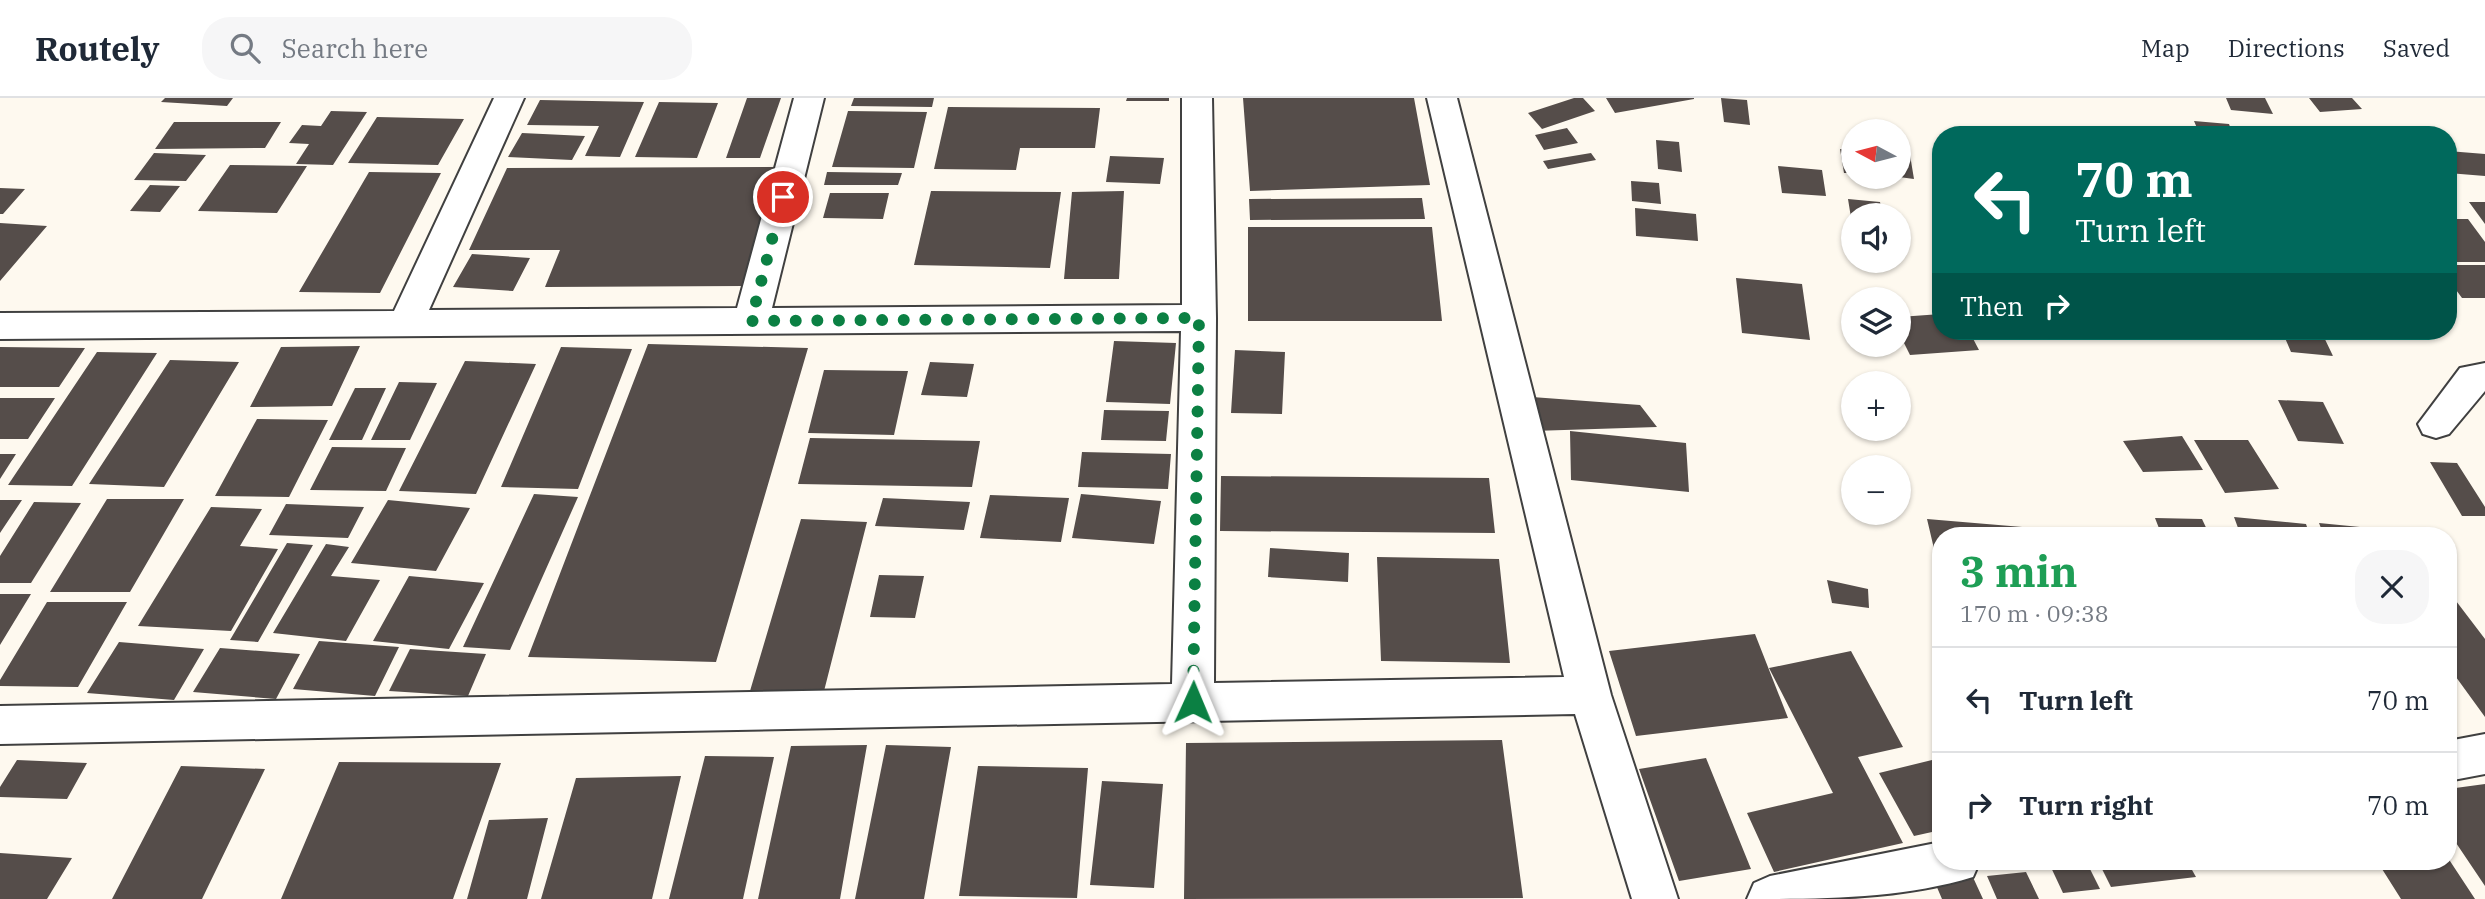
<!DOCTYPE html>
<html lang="en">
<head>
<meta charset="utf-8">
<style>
  body { margin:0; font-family:"IBM Plex Serif",serif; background:#f6f6f7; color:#1f2937; height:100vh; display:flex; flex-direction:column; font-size:26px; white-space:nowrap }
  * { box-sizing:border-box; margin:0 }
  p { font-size:23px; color:#747a83 }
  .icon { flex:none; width:38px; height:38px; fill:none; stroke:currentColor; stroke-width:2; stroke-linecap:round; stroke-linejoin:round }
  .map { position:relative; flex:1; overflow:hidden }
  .sheet { position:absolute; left:1932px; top:429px; width:525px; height:343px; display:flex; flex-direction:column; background:#fff; border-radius:28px; box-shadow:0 2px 5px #0004 }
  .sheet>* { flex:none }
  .banner { position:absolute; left:1932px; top:28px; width:525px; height:214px; border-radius:28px; box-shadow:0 2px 5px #0004; background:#00695c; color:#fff; overflow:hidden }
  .needle { width:46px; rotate:277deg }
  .fabs { position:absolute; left:1841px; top:21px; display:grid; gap:14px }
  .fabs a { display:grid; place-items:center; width:70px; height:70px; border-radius:50%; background:#fff; box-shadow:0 2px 5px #0004; font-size:35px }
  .pin { position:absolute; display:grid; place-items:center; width:60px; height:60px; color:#fff; margin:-30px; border:4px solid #fff; border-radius:50%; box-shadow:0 2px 7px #0007 }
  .me { position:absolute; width:77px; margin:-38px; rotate:1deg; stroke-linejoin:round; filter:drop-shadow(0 0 5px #0008) }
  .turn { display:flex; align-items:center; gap:24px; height:147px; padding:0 28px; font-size:32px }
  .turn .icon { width:91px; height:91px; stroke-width:2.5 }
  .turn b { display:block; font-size:49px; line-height:60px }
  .then { display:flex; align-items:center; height:66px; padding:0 28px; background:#0003; gap:14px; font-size:26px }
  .round { display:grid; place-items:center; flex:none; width:74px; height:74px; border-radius:28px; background:#f6f6f7 }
  .overview { display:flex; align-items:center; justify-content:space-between; height:119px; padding:0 28px }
  h1 { font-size:42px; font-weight:700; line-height:52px; color:#1e9e55 }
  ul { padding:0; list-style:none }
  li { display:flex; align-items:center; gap:21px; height:105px; padding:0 28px; border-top:2px solid #e0e1e3 }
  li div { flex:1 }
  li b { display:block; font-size:26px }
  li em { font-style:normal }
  header { display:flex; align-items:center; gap:42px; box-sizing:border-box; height:98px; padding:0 35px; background:#fff; border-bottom:2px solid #e0e1e3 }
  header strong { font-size:33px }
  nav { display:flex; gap:38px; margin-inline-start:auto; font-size:24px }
  .search { width:490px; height:63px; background:#f6f6f7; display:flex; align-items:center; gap:18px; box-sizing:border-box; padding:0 24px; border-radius:28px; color:#747a83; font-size:26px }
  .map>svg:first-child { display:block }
  .building { fill:#554d4a }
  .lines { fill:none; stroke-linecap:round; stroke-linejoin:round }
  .minor-casing { stroke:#404040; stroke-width:4 }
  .minor { fill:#fff; fill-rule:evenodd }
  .route { stroke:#0b8043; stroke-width:12; stroke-dasharray:0 21.6 }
</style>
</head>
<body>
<header>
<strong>Routely</strong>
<div class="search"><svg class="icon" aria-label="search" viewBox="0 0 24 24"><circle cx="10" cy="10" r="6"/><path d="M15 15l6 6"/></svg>Search here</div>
<nav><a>Map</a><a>Directions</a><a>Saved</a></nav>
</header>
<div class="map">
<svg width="2485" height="801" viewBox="0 0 2485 801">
  <rect width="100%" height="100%" fill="#fef9ef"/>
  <!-- building -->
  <path class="building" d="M165,0H233L227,8L161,4Z
    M747,0H781L760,60H726Z
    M854,0H934L932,9L851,8Z
    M1127,0H1169V3H1126Z
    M1243,0H1414L1430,87L1250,93Z
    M1574,0H1583L1595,13L1542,31L1528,15Z
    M1606,0H1694V1L1615,15Z
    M1721,0L1747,2L1750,27L1724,24Z
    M2226,0H2265L2273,16L2231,12Z
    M2309,0H2352L2362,11L2320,14Z
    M540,2L644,4L620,59L585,58L599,28L527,27Z
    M659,4L718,5L697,60L635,59Z
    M948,9L1100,10L1095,50H1020L1016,72L934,71Z
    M331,13L367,14L333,67L296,66L309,46L289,45L302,27L321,28Z
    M848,13L927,14L914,70L832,69Z
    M377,19L464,21L438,67L348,65Z
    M2194,23L2229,26L2233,37H2200Z
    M174,24H281L265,50L155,51Z
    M1567,30L1578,45L1544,52L1535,37Z
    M522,35L585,38L572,62L508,59Z
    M1656,42L1679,44L1682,74L1658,71Z
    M1840,51L1853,53V75H1844Z
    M2448,53L2485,56V78L2448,75Z
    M154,55L206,57L186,83L134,82Z
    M1591,55L1596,62L1548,71L1543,63Z
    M1899,56L1910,57L1914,81L1899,79Z
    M1110,58L1164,60L1160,86L1106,84Z
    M230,67L307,68L277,115L198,113Z
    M1778,68L1822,72L1826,98L1782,95Z
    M777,69L743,188L545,189L560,152H469L507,70Z
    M369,74L441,75L380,195L299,194Z
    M827,74L902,75L898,87H824Z
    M1631,83L1659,85L1661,106L1632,103Z
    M150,87L180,88L160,114L130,113Z
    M0,90L25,91L3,116H0Z
    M931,93L1061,94L1050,170L914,167Z
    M1124,93L1119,181H1064L1072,94Z
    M830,95H889L883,121L823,120Z
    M1422,100L1425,121L1250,122L1249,101Z
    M1848,101L1880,104L1883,117H1853L1852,126Z
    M2469,104H2485V126Z
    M1635,110L1696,116L1698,143L1636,138Z
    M2448,121H2468L2485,144V164H2448Z
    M0,125L47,128L0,183Z
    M1248,129H1432L1442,223H1248Z
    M472,156L530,160L513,193L453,189Z
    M2448,167H2485V200H2462L2448,181Z
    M1736,180L1802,186L1810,242L1742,235Z
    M1941,216V233H1969L1979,252L1910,257L1899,235V219Z
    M2282,233H2321L2333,258L2291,254Z
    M1114,243L1176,245L1170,306L1106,304Z
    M648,246L808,250L716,564L528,559Z
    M360,248L332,308L250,309L281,249Z
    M0,249L85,250L59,289H0Z
    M561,249L632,251L578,391L501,389Z
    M1235,252L1285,254L1282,316L1231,315Z
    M97,254L157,255L72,388L8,387Z
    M170,262L239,264L164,389L89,386Z
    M465,263L536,266L476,396L399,393Z
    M930,264L974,266L967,299L921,297Z
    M824,272L908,273L894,337L808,335Z
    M399,284L437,285L410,342H371Z
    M355,290H386L362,342H329Z
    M1532,299L1640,307L1657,329L1533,333Z
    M0,300H55L28,341H0Z
    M2278,302L2323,304L2344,346L2298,343Z
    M1104,312L1169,313L1166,343L1101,342Z
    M257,321L328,322L289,399L215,398Z
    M1570,333L1686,345L1689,394L1571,382Z
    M2182,338L2203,372L2143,374L2123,343Z
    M810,340L980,343L972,389L798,386Z
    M2194,342H2248L2279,391L2225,395Z
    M332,349L406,350L386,393L310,392Z
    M1082,354L1171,356L1168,391L1078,389Z
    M0,356H16L0,381Z
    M2430,364L2457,365L2485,409V418H2462Z
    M1221,378L1489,380L1495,435L1220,433Z
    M534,396L578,399L510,552L463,549Z
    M1081,396L1161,403L1154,446L1072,440Z
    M990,397L1069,400L1061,444L980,440Z
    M883,400L970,404L964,432L875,428Z
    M107,401H184L130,494H50Z
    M0,402H22L0,435Z
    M388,402L470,410L436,473L351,465Z
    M34,404L81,405L31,485H0V458Z
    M286,406L364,409L348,440L269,437Z
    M211,409L262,411L240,448L278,451L231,533L138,528Z
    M2234,419L2306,426L2310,438H2241Z
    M2155,420L2202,421L2210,438H2162Z
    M801,421L867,424L823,597L750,593Z
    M1927,421L2059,432L2060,438H1941V456L1935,455Z
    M2319,425L2411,434L2412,438H2324Z
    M287,445L313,447L258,544L230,542Z
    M326,446L349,449L331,478L380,482L346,543L273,535Z
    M1270,450L1349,455L1348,484L1268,479Z
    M1377,459L1499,461L1510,565L1381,563Z
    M879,477L924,478L915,520L870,519Z
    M409,478L484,485L449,551L373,543Z
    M1827,482L1868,491L1869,510L1832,505Z
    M0,496H31L0,547Z
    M2448,498L2453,499L2485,541V619L2448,568Z
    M47,504H127L78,589L0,588V582Z
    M1755,536L1788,620L1636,638L1609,553Z
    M319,543L399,549L375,598L293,591Z
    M119,544L204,551L174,602L87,595Z
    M220,550L300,556L276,601L193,594Z
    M410,551L486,556L468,598L389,593Z
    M1851,553L1903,649L1858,659L1903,745L1774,774L1747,715L1833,695L1769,570Z
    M1502,642L1523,800L1184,801L1186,645Z
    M867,647L840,801H758L791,648Z
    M886,647L951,649L924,801H855Z
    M705,658L774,659L743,801H669Z
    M1706,660L1751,771L1679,783L1639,671Z
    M17,662L87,665L67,701L0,699V689Z
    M1932,662L1941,677V732L1914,738L1879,675Z
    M339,664L501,665L453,801H281Z
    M181,668L265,671L202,801H112Z
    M978,668L1088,670L1077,800L959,798Z
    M681,678L652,801H541L576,680Z
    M1102,683L1163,686L1154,790L1090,787Z
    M2485,686V788L2448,733V691Z
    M548,720L527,801H467L489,722Z
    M0,755L72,760L47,801H0Z
    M2448,760L2475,801H2401L2377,763H2448Z
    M2048,763H2086L2100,791L2063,795Z
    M2098,763H2187L2196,779L2111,789Z
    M2026,774L2039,801H1997L1987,778Z
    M1971,775L1983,801H1942L1933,780Z"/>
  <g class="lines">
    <!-- minor casing -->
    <g class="minor-casing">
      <path id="minor" d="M494,0H524L429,212L737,210L794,0H824L772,210L1182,207V0H1212L1216,220L1214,585L1564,579L1427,0H1457L1611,597L1678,801H1632L1575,616L0,646V608L1172,586L1181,233L0,241V215L394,213Z
        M2485,265V293L2449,336L2436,340L2423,336L2418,326L2460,270Z
        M2485,636V676L2448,683V643Z
        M1941,744V763H1980L1973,779C1901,801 1823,801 1747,801L1754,785L1770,778Z"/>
    </g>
    <!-- minor -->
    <use href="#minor" class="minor"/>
  </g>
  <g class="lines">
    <!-- route -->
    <path class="route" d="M783,99L751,223L1199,220L1193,604"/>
  </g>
</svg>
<div class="fabs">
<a><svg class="needle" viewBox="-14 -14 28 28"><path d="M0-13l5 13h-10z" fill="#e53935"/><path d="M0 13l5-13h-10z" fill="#747a83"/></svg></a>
<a><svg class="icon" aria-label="sound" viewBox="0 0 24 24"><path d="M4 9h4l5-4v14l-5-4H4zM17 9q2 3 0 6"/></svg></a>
<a><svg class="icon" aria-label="layers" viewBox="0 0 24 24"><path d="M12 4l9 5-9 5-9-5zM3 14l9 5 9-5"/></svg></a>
<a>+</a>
<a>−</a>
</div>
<div class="pin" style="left:783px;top:99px;background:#d93025"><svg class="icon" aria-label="arrive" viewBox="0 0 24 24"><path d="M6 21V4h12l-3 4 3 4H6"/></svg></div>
<svg class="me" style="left:1193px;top:604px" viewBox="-20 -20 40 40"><path d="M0-17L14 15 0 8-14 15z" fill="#0b8043" stroke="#fff" stroke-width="4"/></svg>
<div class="banner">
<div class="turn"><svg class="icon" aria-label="left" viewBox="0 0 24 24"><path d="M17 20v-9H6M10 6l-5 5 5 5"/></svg><div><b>70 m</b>Turn left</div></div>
<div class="then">Then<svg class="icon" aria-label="right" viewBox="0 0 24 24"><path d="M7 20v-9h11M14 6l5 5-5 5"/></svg></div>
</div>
<section class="sheet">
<div class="overview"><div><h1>3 min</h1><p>170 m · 09:38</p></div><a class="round"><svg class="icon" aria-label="close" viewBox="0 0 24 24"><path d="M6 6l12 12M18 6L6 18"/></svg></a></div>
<ul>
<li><svg class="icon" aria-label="left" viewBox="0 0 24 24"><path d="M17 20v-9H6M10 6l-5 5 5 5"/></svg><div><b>Turn left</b></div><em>70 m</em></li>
<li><svg class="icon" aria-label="right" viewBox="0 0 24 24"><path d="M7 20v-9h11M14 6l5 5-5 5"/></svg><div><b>Turn right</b></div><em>70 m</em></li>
</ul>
</section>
</div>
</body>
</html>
